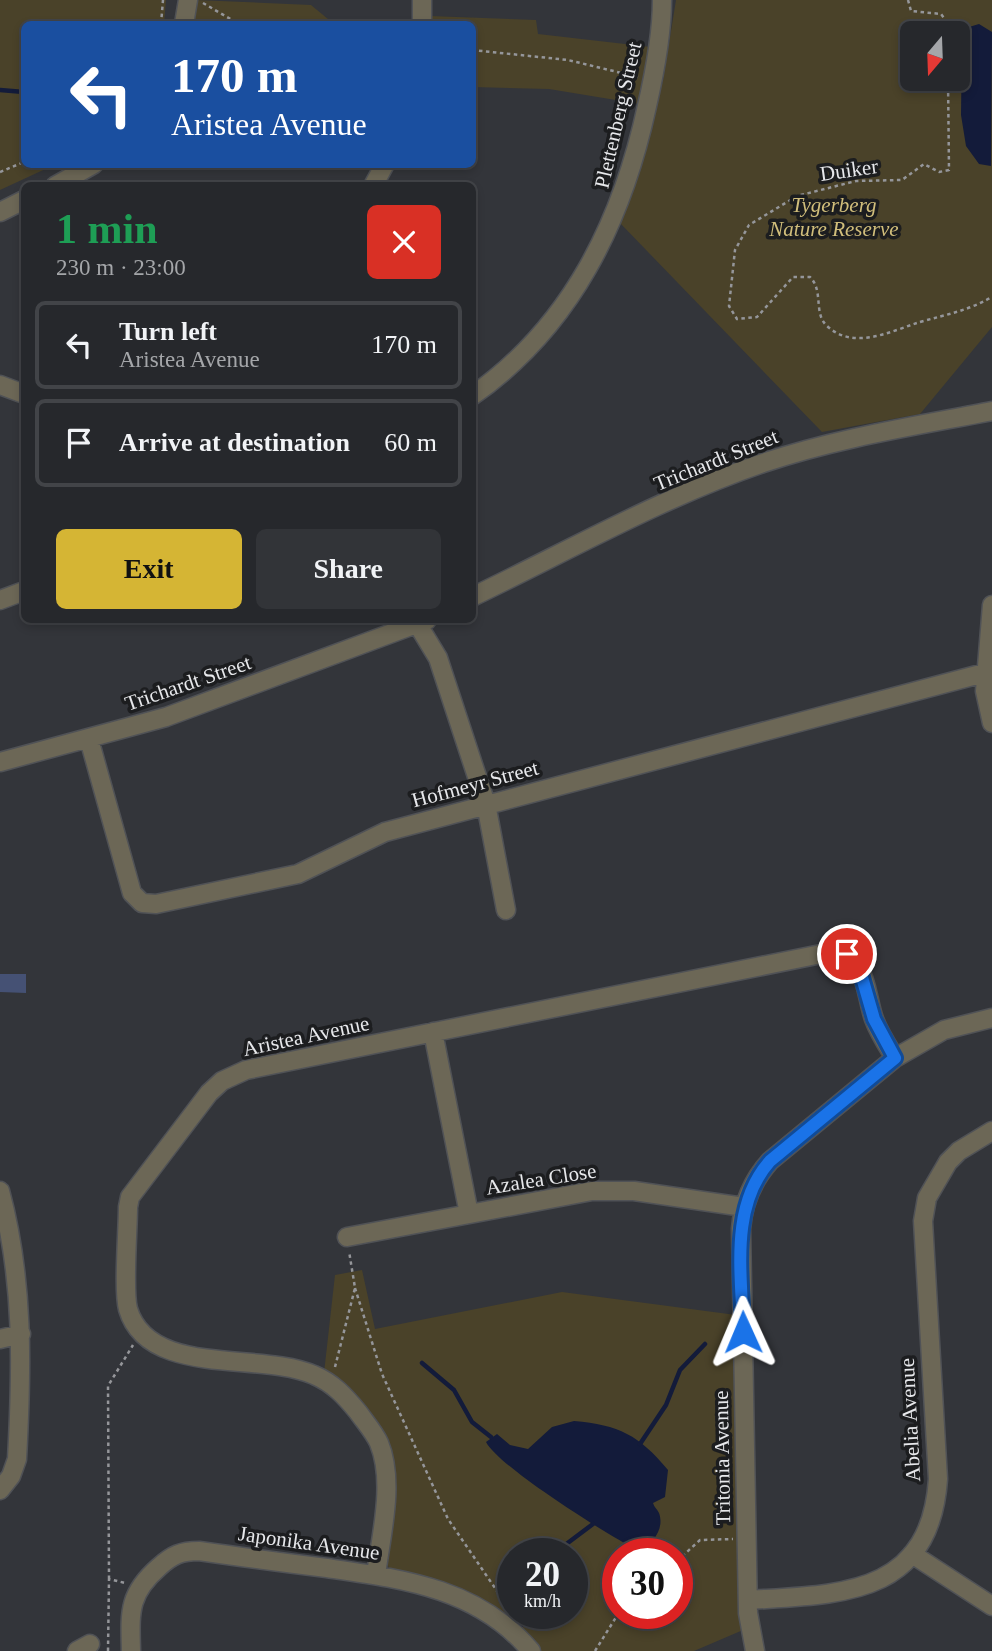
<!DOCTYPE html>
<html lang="en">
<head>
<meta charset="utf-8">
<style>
  body { margin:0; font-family:Georgia,serif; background:#323438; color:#f1f3f6; height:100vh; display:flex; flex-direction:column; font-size:26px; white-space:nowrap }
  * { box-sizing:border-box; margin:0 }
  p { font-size:23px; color:#a4a6a9 }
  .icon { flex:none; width:38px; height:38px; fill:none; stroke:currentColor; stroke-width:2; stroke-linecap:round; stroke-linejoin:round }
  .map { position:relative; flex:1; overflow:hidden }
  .side { position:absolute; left:21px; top:182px; width:455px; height:441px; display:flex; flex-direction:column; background:#26282c; border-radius:10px; box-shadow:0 4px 10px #0003,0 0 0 2px #424448 }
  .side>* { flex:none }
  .guide { position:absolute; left:21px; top:21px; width:455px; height:147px; border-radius:10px; box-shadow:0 4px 10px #0003,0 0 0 2px #424448; background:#1a4fa0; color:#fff; overflow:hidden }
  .needle { width:46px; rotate:199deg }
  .controls { position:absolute; left:900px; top:21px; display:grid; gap:14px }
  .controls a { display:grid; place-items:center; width:70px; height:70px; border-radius:10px; background:#26282c; box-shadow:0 4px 10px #0003,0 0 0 2px #424448; font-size:35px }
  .speed { position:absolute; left:497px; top:1538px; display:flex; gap:14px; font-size:35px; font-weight:700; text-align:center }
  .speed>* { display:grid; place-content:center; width:91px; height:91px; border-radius:50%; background:#26282c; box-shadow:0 4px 10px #0003,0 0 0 2px #424448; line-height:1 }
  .speed small { font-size:18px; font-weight:400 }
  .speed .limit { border:10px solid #d22; background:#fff; color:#111 }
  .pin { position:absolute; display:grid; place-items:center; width:60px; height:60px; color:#fff; margin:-30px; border:4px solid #fff; border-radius:50%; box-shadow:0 2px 7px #0007 }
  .me { position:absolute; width:77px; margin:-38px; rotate:359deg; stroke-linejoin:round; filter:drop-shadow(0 0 5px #0008) }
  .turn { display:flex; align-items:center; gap:24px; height:147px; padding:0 35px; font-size:32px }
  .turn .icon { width:91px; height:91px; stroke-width:2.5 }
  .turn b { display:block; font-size:49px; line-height:60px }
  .round { display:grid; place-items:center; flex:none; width:74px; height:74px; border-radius:10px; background:#323438 }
  .headline { display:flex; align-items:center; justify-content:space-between; height:119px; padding:0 35px }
  h1 { font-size:42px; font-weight:600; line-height:52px; color:#1e9e55 }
  .cta { display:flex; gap:14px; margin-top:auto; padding:14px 35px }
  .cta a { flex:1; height:80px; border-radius:10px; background:#d5b534; color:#111; font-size:28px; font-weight:600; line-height:80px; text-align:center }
  .cta a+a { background:#323438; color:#f1f3f6 }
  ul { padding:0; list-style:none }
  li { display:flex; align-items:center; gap:21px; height:88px; margin:0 14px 10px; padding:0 21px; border:4px solid #424448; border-radius:10px }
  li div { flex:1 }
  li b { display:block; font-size:26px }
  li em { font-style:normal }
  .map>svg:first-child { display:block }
  .green { fill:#4a4229; fill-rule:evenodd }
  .water { fill:#131b3a }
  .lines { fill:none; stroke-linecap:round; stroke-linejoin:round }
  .stream { stroke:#131b3a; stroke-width:4.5 }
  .building { fill:#455174 }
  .minor-casing { stroke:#505256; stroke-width:21 }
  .path { stroke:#95969a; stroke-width:2.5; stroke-dasharray:3.5 3.5; stroke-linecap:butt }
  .minor { stroke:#6c6756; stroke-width:18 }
  .route-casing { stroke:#114b97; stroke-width:18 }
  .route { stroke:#1a73e8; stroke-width:12 }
  .labels { text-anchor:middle; stroke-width:7; stroke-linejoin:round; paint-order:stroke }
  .street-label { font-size:21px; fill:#e7e8eb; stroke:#1c1d1f }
  .park-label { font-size:21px; font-style:italic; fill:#d1be7b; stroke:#1c1d1f }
</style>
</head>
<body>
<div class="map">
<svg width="992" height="1651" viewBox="0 0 992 1651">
  <rect width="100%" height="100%" fill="#33353a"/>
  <!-- green -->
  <path class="green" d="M0,0H166L164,24H24V164L54,165L0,190Z
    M196,0L311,5L334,24H192Z
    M676,0H992V327L920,414L822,432L620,223L663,81ZM912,33H957V79H912Z
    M430,16L536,20L538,34L651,47L640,104L549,89L473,87L472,24H430Z
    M362,1270L375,1329L562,1292L736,1315L743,1630L694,1651H539L389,1568L385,1559L378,1424L360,1400L324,1373L335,1275ZM513,1554H572V1614H513ZM618,1554H677V1614H618Z"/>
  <!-- water -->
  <path class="water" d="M979,24L992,32L991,166L979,164L966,146L961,115L962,37L969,27Z
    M574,1421C619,1425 639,1435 668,1470L665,1497L653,1503C654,1507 657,1509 659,1513C665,1529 652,1545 639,1551C609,1536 499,1467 486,1442L497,1434L510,1445L528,1449L552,1427Z"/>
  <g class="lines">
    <!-- stream -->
    <path class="stream" d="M0,90L24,92
      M422,1363L454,1390L472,1422L491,1437
      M640,1444L666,1405L680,1370L705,1344
      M553,1554L593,1524
      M521,1625L522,1614"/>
  </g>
  <!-- building -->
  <path class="building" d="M0,974H26V993L0,992Z"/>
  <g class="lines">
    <!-- minor casing -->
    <g class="minor-casing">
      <path id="minor" d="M422,0V24
        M184,24L188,0
        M55,186L94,164
        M373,186L385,164
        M0,212L24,200
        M0,385L24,394
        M472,396C572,326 622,221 647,106C655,71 662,35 662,0
        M472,597C568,551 663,497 763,463C837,438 915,426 992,411
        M0,600L24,591
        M992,605L985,691L992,723
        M415,620L438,658L486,804L506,910
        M89,739L132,893L142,903L156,904L298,874L385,832L992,671
        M0,762L166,717L427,620
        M433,1032L469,1214
        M0,1191C24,1280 22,1368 17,1459L11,1476L0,1490
        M347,1237L592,1191H634L744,1207
        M0,1339L21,1334
        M912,1554L992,1606
        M376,1575C381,1535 395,1482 379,1443C374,1432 365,1422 358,1412C345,1396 333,1383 314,1375C261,1351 148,1378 128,1309C123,1290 128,1230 128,1207L130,1197L209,1093L222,1081L246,1070L831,952C867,951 865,994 874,1019C879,1033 887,1045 895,1058
        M748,1600C840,1594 930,1597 938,1479L923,1221L927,1198L948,1162L959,1151L992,1131
        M77,1651L90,1644
        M131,1651C130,1612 128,1594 159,1567C172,1555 181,1551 199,1551C241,1557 284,1563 327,1568C403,1579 478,1588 531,1651
        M755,1651L748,1613L741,1229C743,1202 752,1181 770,1161L895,1058L944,1030L992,1018"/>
    </g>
    <!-- path -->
    <path class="path" d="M908,0L911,11L941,14L947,22V33
      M203,3L239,24
      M161,24L163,0
      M472,50L568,60L638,77
      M948,79L949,170L939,172L924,164L902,180L856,181L797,196L749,225L735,250L729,306L737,319L757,317L793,277H810C824,291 813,313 827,326C854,351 891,331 920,322C948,314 967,311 992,297
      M0,172L24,162
      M355,1288L382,1374L448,1519L497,1591L502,1604
      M335,1367L355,1288L349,1251
      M677,1561L700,1540L733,1539
      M109,1579L108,1386L133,1345
      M108,1651L109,1579L125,1583
      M595,1651L618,1614"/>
    <!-- minor -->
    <use href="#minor" class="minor"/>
  </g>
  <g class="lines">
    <!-- route casing -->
    <g class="route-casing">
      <path id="route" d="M743,1332C742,1275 729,1207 770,1161L895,1058L874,1019L859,967L847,954"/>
    </g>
    <!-- route -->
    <use href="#route" class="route"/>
  </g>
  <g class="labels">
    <!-- street labels -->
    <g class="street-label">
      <text transform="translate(618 115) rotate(-77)" y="7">Plettenberg Street</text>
      <text transform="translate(849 170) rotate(-8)" y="7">Duiker</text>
      <text transform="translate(716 460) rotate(-22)" y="7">Trichardt Street</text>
      <text transform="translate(188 683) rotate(-19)" y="7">Trichardt Street</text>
      <text transform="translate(475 784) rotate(-15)" y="7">Hofmeyr Street</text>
      <text transform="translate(306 1036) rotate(-12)" y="7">Aristea Avenue</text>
      <text transform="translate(541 1179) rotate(-9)" y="7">Azalea Close</text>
      <text transform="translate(910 1420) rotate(-93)" y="7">Abelia Avenue</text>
      <text transform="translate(722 1458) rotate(-91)" y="7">Tritonia Avenue</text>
      <text transform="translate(309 1543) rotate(8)" y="7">Japonika Avenue</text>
    </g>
    <!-- park labels -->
    <g class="park-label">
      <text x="834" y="212">Tygerberg<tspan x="834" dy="24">Nature Reserve</tspan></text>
    </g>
  </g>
</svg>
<div class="controls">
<a><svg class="needle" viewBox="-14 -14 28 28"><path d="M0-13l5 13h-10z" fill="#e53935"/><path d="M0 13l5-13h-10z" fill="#a4a6a9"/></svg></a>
</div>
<div class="speed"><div>20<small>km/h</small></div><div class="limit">30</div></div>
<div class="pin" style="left:847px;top:954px;background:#d93025"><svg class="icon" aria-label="arrive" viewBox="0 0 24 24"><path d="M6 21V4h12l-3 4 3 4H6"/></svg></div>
<svg class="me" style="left:743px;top:1332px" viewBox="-20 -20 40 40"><path d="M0-17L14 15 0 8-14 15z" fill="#1a73e8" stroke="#fff" stroke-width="4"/></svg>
<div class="guide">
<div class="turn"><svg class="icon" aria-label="left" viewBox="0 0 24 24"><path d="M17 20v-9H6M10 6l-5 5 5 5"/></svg><div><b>170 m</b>Aristea Avenue</div></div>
</div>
<section class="side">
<div class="headline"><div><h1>1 min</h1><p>230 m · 23:00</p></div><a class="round" style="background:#d93025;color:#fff"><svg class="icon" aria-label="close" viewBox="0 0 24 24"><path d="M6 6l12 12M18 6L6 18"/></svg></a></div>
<ul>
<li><svg class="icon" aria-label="left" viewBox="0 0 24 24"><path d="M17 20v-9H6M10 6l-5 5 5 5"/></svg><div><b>Turn left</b><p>Aristea Avenue</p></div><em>170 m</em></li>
<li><svg class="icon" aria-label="arrive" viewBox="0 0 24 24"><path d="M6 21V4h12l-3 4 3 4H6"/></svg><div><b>Arrive at destination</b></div><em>60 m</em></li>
</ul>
<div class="cta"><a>Exit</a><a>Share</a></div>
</section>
</div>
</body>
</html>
